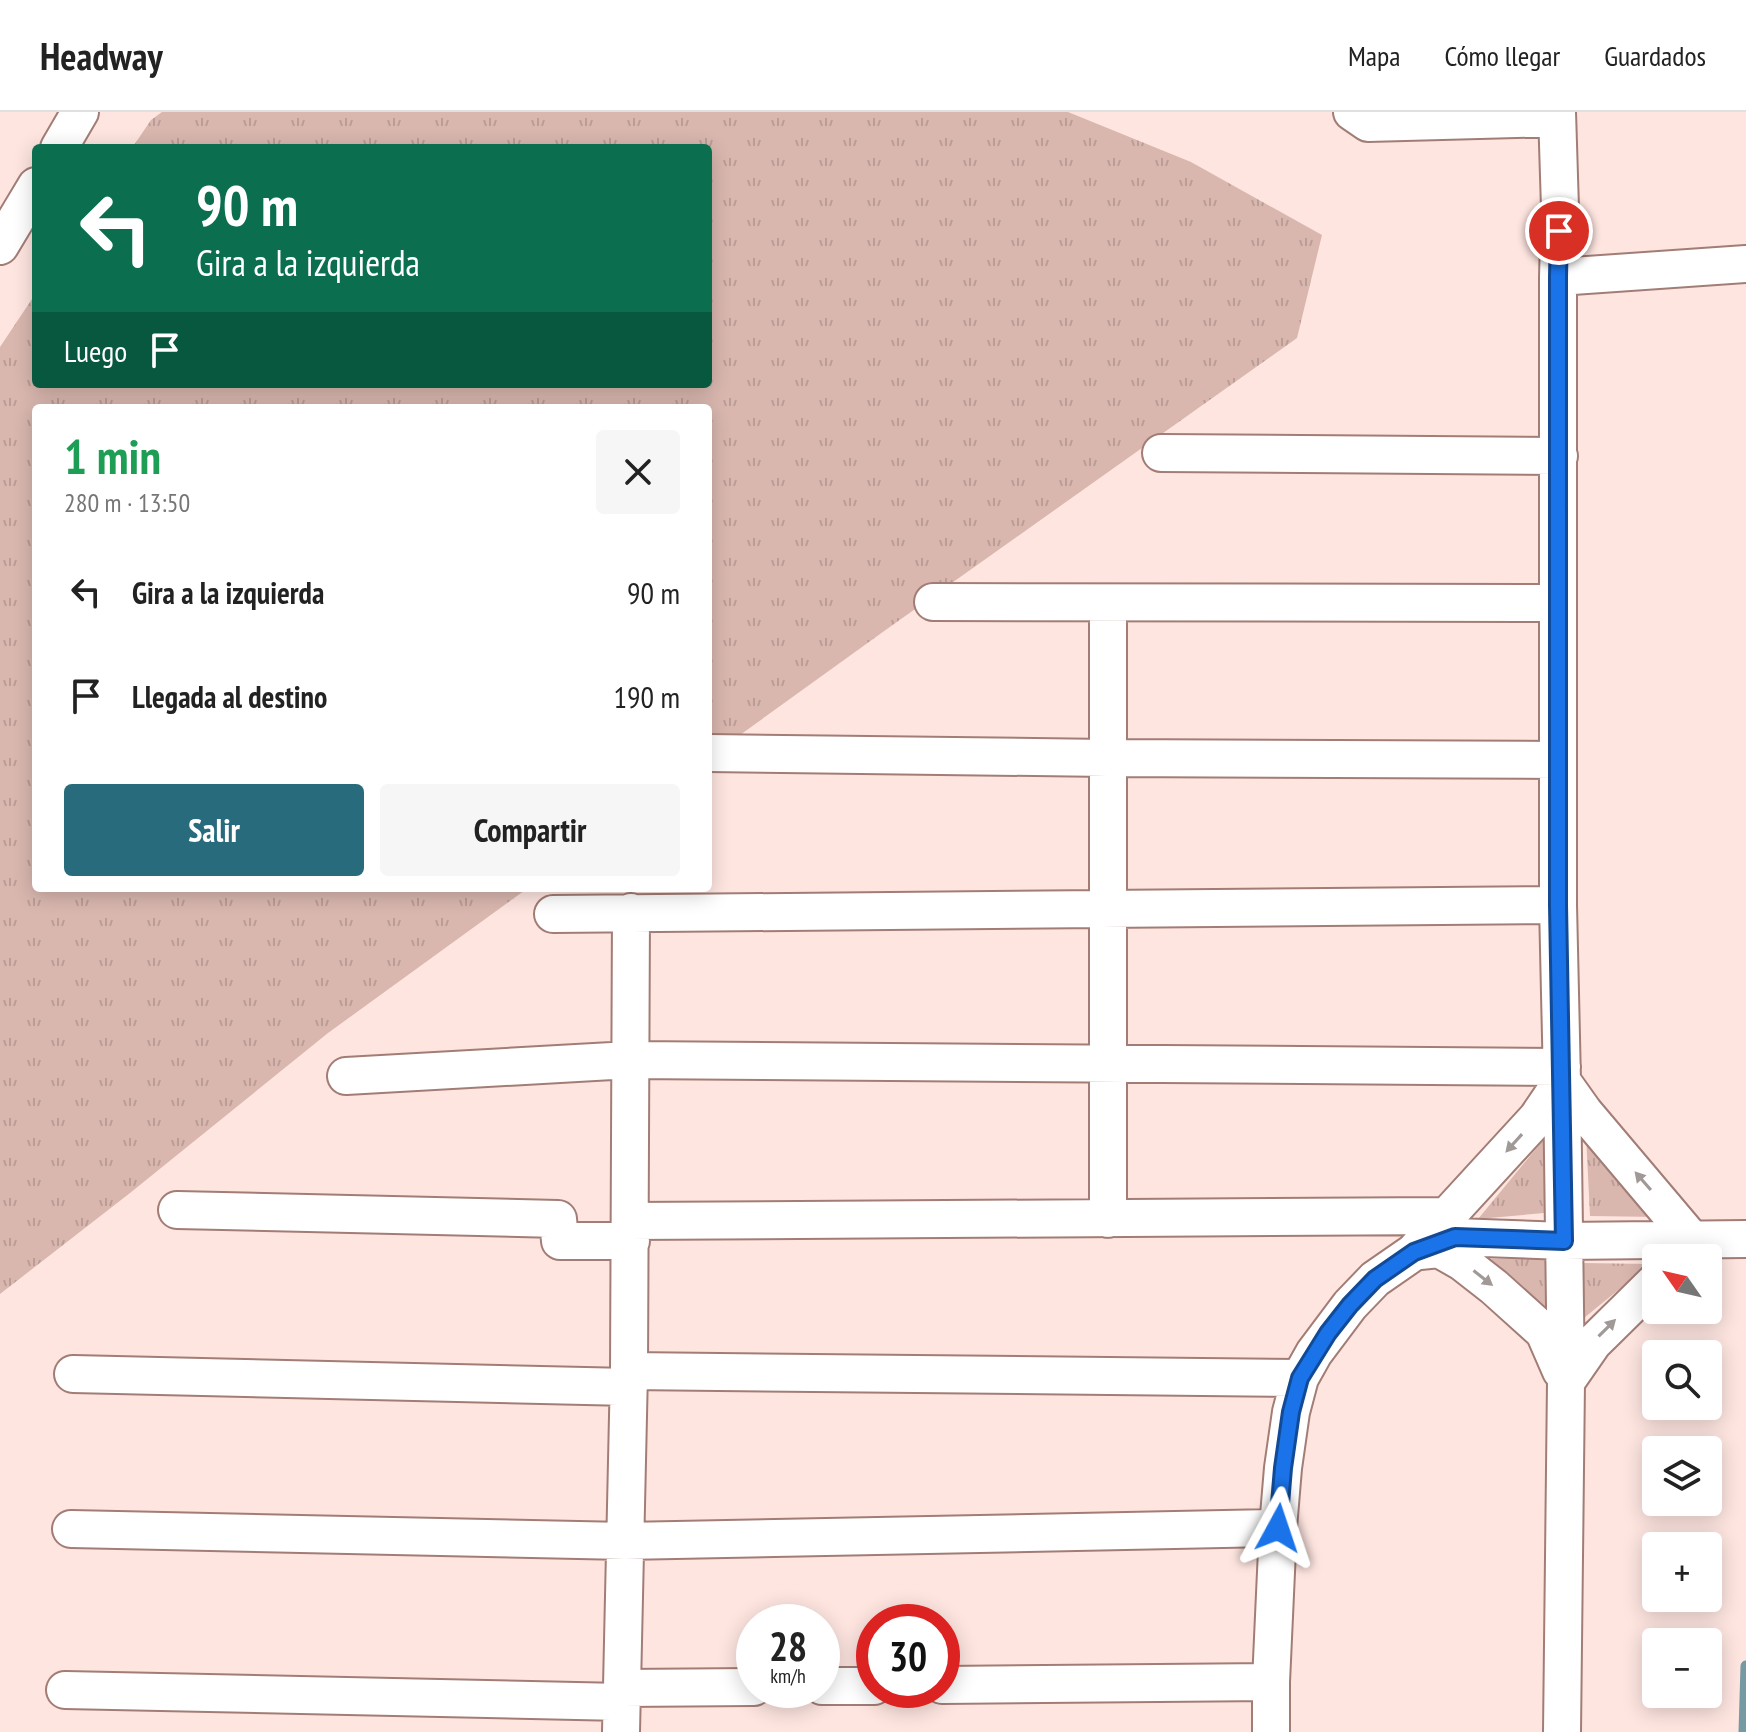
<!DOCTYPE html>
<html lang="es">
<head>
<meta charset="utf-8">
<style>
  body { margin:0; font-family:"PT Sans Narrow",sans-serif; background:#f6f6f6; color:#222; height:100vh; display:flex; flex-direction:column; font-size:30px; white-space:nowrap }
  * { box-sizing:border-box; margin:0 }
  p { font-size:26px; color:#767676 }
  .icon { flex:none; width:44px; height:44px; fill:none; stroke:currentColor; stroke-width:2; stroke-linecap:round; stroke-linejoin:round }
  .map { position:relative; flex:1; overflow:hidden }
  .drawer { position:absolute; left:32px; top:292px; width:680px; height:488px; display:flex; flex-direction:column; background:#fff; border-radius:8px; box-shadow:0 4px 20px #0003 }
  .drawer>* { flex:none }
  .top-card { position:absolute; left:32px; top:32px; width:680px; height:244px; border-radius:8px; box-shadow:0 4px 20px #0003; background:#0b6e4f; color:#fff; overflow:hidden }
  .needle { width:52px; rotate:304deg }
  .tools { position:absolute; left:1642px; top:1132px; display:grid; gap:16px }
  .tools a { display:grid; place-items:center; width:80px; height:80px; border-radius:8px; background:#fff; box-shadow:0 4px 20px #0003; font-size:40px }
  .speed { position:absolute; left:736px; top:1492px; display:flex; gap:16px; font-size:40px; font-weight:700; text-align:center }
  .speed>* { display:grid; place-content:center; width:104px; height:104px; border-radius:50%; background:#fff; box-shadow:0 4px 20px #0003; line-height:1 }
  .speed small { font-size:20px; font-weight:400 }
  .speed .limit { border:12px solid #d22; background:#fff; color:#111 }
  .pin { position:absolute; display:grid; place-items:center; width:68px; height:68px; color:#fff; margin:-34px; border:4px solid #fff; border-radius:50%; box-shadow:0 2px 8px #0007 }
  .me { position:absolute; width:88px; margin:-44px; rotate:5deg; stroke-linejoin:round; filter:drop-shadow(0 0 6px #0008) }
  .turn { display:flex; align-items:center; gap:28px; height:168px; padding:0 32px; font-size:36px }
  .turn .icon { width:104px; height:104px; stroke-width:2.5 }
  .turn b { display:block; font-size:56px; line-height:68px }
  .then { display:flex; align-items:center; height:76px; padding:0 32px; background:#0003; gap:16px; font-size:30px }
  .round { display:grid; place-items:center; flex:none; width:84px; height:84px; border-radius:8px; background:#f6f6f6 }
  .summary { display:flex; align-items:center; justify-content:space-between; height:136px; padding:0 32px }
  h1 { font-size:48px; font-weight:800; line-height:60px; color:#1e9e55 }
  .cta { display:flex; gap:16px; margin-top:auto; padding:16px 32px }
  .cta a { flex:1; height:92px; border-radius:8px; background:#276b7c; color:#fff; font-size:32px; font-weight:800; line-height:92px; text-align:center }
  .cta a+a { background:#f6f6f6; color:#222 }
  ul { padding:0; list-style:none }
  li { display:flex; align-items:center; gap:24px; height:104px; padding:0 32px }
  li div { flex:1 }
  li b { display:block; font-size:30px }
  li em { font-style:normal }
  header { display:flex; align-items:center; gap:48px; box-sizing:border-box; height:112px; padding:0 40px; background:#fff; border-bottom:2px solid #e0e0e0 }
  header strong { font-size:38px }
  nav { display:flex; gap:44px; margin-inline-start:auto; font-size:28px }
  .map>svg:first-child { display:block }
  .grass { fill:url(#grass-tufts) }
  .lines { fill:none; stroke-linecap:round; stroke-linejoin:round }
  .stream { stroke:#769aa4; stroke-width:11 }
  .street-casing { stroke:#a27d75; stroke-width:40 }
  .street { stroke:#fff; stroke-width:36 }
  .oneway { fill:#a09998 }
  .route-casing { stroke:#114b97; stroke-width:20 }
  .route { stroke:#1a73e8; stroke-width:14 }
</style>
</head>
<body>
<header>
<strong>Headway</strong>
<nav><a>Mapa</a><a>Cómo llegar</a><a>Guardados</a></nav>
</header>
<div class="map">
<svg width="1746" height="1620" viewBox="0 0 1746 1620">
  <defs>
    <pattern id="grass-tufts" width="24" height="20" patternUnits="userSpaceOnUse" patternTransform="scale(2)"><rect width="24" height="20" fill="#d9b7af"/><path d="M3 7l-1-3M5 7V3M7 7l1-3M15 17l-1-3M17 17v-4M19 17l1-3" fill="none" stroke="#ba9d96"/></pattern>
  </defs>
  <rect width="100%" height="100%" fill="#fee5e0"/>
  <!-- grass -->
  <path class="grass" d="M162,0H1068L1191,50L1322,123L1297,226L887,517L708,646V296H36V776H528L328,921L130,1081L0,1182V235L36,181V272H708V36H132L151,8Z
    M1549,1021L1544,1101L1478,1107Z
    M1586,1023L1659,1105L1590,1104Z
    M1545,1146V1205L1477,1147Z
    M1583,1151L1650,1152L1584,1206Z"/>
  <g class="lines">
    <!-- stream -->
    <path class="stream" d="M1744,1620L1746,1554"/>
    <!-- street casing -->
    <g class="street-casing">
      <path id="street" d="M1352,0L1368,11L1557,6
        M1557,0L1560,96L1558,165V793L1562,969L1566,1270L1562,1620
        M59,36L80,0
        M0,134L36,74
        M1558,165L1746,152
        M1161,341L1559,344
        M933,490L1557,491
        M708,641L1108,646L1558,648
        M553,802L1558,793
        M346,964L630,948L1562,955
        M177,1098L558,1107L560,1129H631
        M1108,1107V492
        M630,1109L1446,1104
        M1420,1139L1439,1137L1462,1150L1494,1175L1544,1220L1561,1259
        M1414,1140L1455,1125L1564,1129L1746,1127
        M629,1259L1300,1266
        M73,1262L629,1275
        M1566,1270L1593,1231L1656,1169
        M71,1417L625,1429L1278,1416
        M942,1573L1271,1570
        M822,1574H874
        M623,1576L754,1575
        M65,1578L622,1590
        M621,1620L629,1259L631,800
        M1271,1620V1570L1278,1416L1283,1356L1291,1300L1300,1266L1314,1241L1350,1193L1375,1167L1414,1140L1537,1006L1562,969L1584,1000L1693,1129"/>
    </g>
    <!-- street -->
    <use href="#street" class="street"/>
  </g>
  <!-- one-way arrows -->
  <defs><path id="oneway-solid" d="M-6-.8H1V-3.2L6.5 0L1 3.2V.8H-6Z" transform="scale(2)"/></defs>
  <g class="oneway">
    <use href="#oneway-solid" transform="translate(1514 1031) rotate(132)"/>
    <use href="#oneway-solid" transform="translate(1643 1069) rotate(-131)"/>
    <use href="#oneway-solid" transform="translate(1483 1166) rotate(38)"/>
    <use href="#oneway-solid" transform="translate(1607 1216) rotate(-45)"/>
  </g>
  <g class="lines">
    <!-- route casing -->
    <g class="route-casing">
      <path id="route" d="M1278,1416L1283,1356L1291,1300L1300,1266L1328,1221L1350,1193L1375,1167L1414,1140L1455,1125L1564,1129L1558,793V165L1559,119"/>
    </g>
    <!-- route -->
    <use href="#route" class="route"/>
  </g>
</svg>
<div class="tools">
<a><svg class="needle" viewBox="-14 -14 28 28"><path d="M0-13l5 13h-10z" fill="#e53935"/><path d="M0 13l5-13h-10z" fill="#767676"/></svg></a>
<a><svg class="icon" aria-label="search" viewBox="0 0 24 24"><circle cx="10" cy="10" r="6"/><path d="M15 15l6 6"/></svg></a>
<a><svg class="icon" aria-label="layers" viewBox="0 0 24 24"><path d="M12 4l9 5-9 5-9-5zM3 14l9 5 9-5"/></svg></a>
<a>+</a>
<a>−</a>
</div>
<div class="speed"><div>28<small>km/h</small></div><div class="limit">30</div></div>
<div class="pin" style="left:1559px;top:119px;background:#d93025"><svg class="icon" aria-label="arrive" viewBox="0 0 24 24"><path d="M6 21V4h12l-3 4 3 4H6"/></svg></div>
<svg class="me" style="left:1278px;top:1416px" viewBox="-20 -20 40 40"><path d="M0-17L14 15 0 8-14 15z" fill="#1a73e8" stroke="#fff" stroke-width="4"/></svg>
<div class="top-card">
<div class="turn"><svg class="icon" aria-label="left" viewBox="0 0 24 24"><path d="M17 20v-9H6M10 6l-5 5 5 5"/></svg><div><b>90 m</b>Gira a la izquierda</div></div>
<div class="then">Luego<svg class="icon" aria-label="arrive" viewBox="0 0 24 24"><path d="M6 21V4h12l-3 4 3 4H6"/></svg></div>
</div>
<section class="drawer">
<div class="summary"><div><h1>1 min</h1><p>280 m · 13:50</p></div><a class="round"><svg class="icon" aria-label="close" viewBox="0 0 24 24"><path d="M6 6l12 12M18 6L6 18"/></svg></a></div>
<ul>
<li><svg class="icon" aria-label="left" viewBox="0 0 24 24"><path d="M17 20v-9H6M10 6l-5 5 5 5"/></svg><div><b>Gira a la izquierda</b></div><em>90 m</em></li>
<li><svg class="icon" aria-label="arrive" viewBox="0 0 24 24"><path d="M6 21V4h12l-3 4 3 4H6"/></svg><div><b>Llegada al destino</b></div><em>190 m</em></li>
</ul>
<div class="cta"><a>Salir</a><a>Compartir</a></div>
</section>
</div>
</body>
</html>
